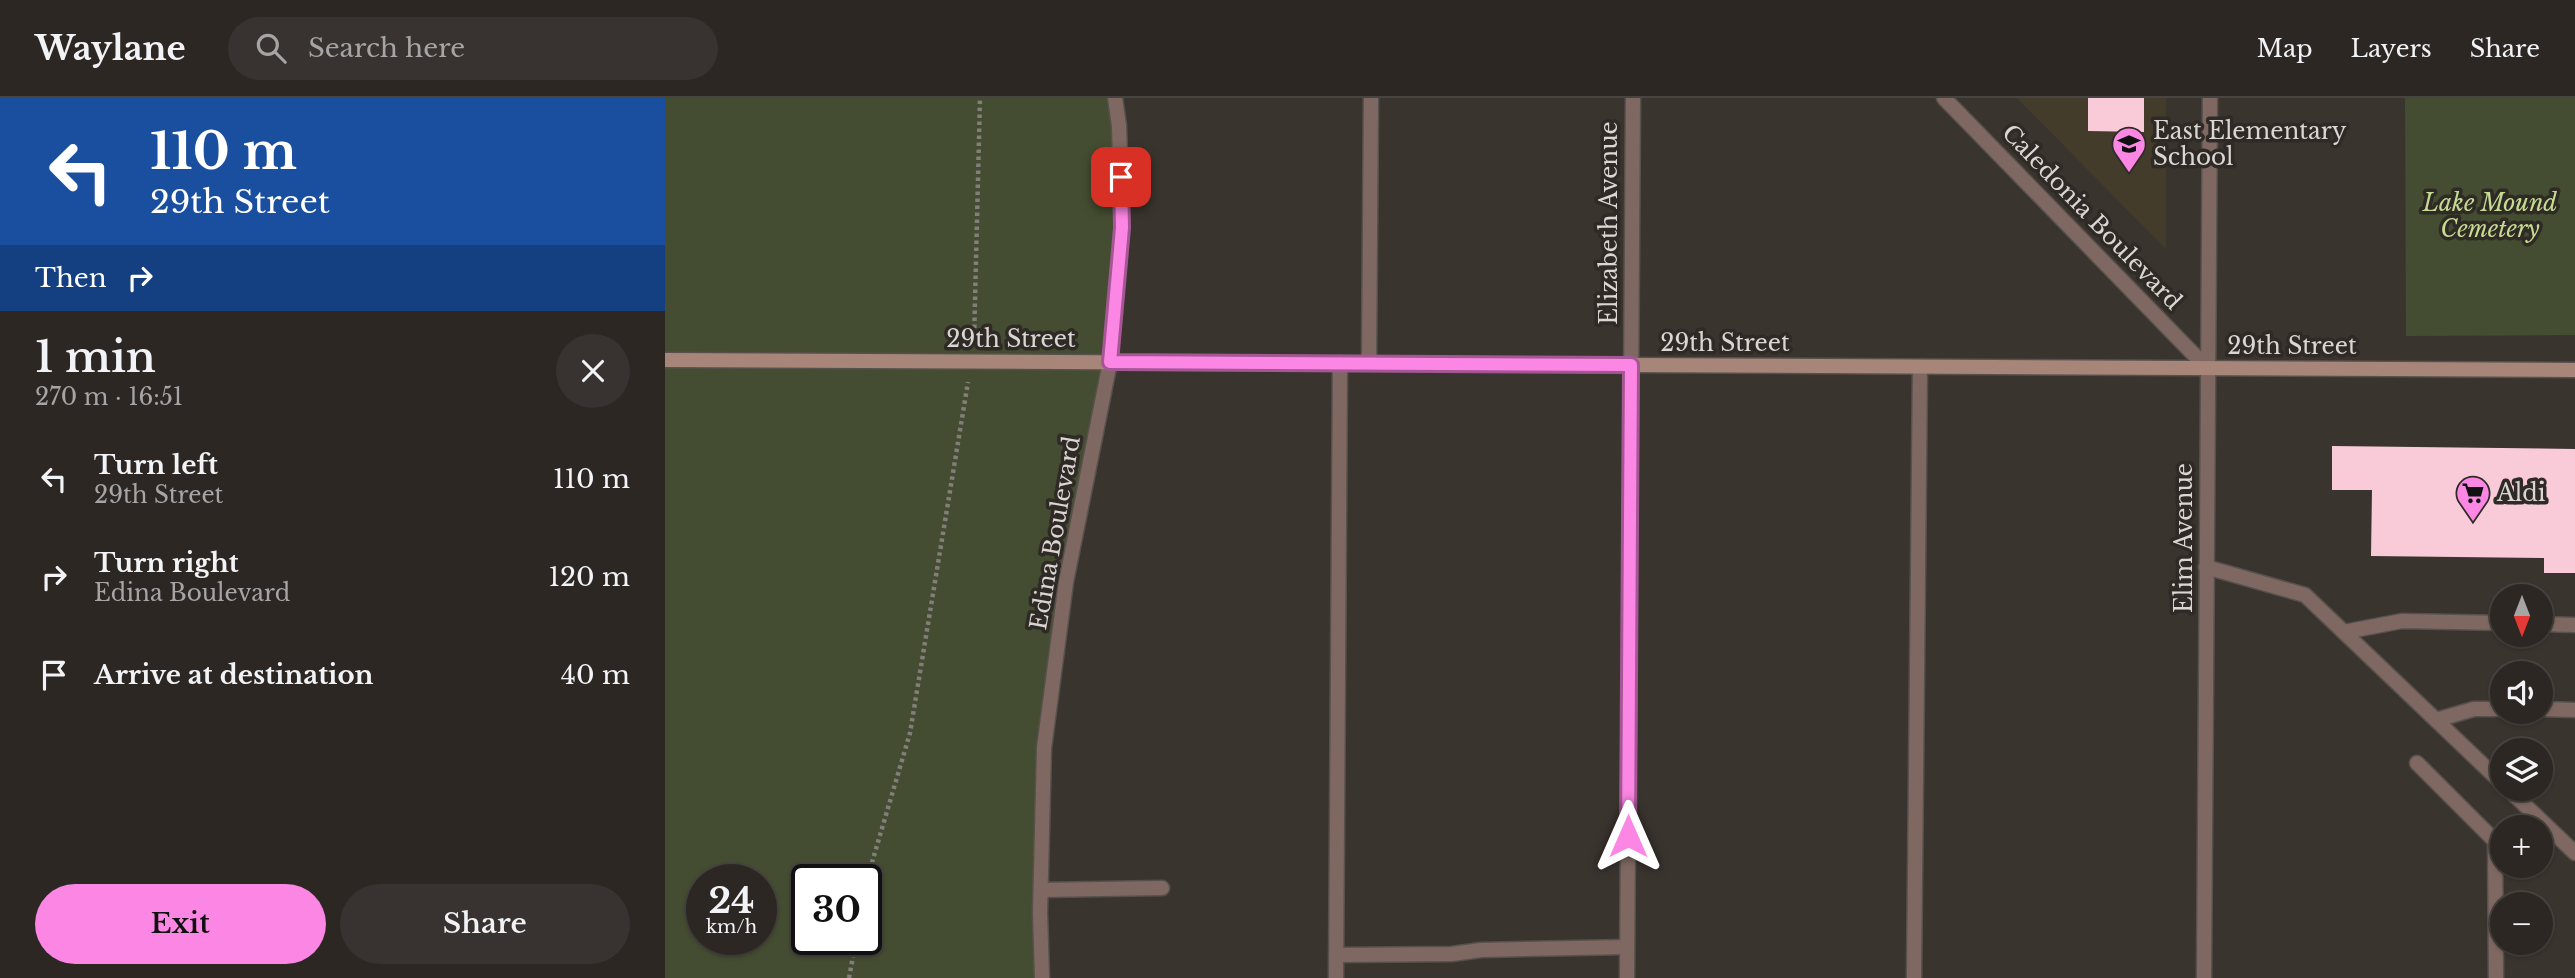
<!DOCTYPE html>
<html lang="en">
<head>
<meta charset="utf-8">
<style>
  body { margin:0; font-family:"Libre Baskerville",serif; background:#383330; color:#f1f3f6; height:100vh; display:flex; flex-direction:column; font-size:26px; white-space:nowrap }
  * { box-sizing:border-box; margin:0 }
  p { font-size:23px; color:#a6a5a6 }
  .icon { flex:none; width:38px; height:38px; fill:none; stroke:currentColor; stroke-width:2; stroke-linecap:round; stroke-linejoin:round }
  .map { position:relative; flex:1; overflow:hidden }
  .drawer { display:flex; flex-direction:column; background:#2c2723; width:665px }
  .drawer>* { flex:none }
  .banner { background:#1a4fa0; color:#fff; overflow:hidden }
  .needle { width:46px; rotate:180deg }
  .controls { position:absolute; left:1825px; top:486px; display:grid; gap:14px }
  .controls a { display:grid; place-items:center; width:63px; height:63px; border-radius:50%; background:#2c2723; box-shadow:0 2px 5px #0004,0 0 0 2px #484441; font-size:35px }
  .speed { position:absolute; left:21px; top:766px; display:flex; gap:14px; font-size:35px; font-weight:700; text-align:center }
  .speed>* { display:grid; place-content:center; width:91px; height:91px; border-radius:50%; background:#2c2723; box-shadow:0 2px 5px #0004,0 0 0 2px #484441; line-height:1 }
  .speed small { font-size:18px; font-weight:400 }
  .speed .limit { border:4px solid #111; border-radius:10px; background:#fff; color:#111 }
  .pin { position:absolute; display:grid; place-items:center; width:60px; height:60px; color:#fff; margin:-30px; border-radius:14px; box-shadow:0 4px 10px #0006 }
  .me { position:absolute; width:77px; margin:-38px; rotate:0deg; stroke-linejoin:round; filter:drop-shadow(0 0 5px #0008) }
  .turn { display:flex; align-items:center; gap:24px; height:147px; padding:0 35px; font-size:32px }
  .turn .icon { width:91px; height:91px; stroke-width:2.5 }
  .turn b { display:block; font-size:49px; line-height:60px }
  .then { display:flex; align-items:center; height:66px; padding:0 35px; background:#0003; gap:14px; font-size:26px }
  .round { display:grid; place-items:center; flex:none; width:74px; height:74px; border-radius:37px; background:#383330 }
  .head { display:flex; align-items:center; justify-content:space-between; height:119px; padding:0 35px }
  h1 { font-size:42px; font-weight:600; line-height:52px }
  .primary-button { display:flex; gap:14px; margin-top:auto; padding:14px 35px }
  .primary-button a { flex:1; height:80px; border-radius:42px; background:#fc86e3; color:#111; font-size:28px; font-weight:600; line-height:80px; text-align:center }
  .primary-button a+a { background:#383330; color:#f1f3f6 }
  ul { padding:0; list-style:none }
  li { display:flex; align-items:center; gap:21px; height:98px; padding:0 35px }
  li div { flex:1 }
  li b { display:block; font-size:26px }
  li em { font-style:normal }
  header { display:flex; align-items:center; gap:42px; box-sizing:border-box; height:98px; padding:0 35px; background:#2c2723; border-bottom:2px solid #484441 }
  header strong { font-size:33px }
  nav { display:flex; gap:38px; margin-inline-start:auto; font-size:24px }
  .search { width:490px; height:63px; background:#383330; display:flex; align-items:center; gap:18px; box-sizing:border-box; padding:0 24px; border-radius:38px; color:#a6a5a6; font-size:26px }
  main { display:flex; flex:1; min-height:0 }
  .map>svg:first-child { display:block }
  .education { fill:#443c2b }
  .green { fill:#444d31; fill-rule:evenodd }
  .building { fill:#f9cbd9 }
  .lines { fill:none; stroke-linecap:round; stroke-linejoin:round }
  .lane-casing { stroke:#57514d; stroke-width:17 }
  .street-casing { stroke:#57514d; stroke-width:17 }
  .secondary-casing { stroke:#57514d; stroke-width:17 }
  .path { stroke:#837e79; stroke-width:4.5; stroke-dasharray:3.5 3.5; stroke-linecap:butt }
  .lane { stroke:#7f6861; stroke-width:14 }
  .street { stroke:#7f6861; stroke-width:14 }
  .secondary { stroke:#a78579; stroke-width:14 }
  .route-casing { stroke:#a45794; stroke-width:18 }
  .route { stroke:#fc86e3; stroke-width:12 }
  .labels { text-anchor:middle; stroke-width:7; stroke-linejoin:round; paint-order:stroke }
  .poi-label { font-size:23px; fill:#dad6d3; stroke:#2f2a25; text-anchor:start }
  .park-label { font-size:23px; font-style:italic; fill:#c5db92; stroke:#2f2a25 }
  .street-label { font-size:23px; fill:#dad6d3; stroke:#2f2a25 }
</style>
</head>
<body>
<header>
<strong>Waylane</strong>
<div class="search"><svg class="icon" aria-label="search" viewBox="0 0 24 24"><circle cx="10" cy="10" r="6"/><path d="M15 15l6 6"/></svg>Search here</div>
<nav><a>Map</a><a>Layers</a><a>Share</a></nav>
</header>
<main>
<section class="drawer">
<div class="banner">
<div class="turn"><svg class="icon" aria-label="left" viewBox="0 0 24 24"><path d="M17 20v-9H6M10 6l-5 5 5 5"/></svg><div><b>110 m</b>29th Street</div></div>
<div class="then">Then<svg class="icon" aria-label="right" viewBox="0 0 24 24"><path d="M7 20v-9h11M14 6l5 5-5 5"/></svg></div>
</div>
<div class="head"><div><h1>1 min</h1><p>270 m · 16:51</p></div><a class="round"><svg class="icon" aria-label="close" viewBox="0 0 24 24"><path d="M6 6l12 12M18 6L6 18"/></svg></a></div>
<ul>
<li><svg class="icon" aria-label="left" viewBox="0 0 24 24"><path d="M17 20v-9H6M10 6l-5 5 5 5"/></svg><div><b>Turn left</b><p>29th Street</p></div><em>110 m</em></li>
<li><svg class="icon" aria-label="right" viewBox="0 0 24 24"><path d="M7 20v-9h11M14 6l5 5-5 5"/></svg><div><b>Turn right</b><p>Edina Boulevard</p></div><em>120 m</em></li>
<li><svg class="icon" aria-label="arrive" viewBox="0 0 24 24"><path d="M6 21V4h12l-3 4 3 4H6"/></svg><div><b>Arrive at destination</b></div><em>40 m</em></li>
</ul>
<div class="primary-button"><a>Exit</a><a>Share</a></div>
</section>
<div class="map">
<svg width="1910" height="880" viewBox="0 0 1910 880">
  <rect width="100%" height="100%" fill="#3a342f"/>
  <!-- education -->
  <path class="education" d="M1352,0H1501V151Z"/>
  <!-- green -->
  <path class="green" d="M0,0H450L454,28L445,264L379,650L377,880H0ZM37,782H96V842H37ZM142,782H201V842H142Z
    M1740,0H1910V237L1741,238Z"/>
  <!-- building -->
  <path class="building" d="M1423,0H1479V34L1423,33Z
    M1667,348L1910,351V475H1879V460L1706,458L1707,392H1667Z"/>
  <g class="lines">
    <!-- lane casing -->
    <g class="lane-casing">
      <path id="lane" d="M704,265L706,0
        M1541,469L1640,497L1838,686
        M1876,526L1910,527
        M1679,534L1737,523L1838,525
        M1876,611L1910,612
        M1771,622L1809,611H1838
        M1752,665L1830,743L1831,880
        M1843,691L1910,755
        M376,792L497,790
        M671,857L787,856L816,852L962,849
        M671,880L675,265
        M1249,880L1255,269"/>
    </g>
    <!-- street casing -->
    <g class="street-casing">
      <path id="street" d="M1279,0L1542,270
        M377,880L375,815L379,650L401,484L445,264L457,130L454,28L450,0
        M962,880L968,0
        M1539,880L1545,0"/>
    </g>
    <!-- secondary casing -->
    <g class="secondary-casing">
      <path id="secondary" d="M0,262L1910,272"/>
    </g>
    <!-- path -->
    <path class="path" d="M309,244L315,0
      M201,785L245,635L303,284
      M184,880L191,842"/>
    <!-- lane -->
    <use href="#lane" class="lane"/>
    <!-- street -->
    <use href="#street" class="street"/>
    <!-- secondary -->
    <use href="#secondary" class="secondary"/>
  </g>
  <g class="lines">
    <!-- route casing -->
    <g class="route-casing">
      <path id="route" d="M456,79L457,130L445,264L966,267L963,738"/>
    </g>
    <!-- route -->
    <use href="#route" class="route"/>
  </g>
  <!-- icons -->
  <defs>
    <g id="school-pin" transform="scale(1.75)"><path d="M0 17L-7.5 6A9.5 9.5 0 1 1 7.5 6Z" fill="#fc86e3" stroke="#2f2a25"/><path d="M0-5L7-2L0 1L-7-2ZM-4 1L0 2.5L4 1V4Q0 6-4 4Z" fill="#111"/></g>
    <g id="supermarket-pin" transform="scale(1.75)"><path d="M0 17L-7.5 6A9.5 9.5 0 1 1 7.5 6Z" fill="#fc86e3" stroke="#2f2a25"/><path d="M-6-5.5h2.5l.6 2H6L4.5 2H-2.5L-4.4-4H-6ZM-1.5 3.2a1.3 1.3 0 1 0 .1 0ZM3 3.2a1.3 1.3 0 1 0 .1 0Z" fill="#111"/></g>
  </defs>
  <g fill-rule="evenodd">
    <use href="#school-pin" x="1464" y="46"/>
    <use href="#supermarket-pin" x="1808" y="395"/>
  </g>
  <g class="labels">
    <!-- poi labels -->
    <g class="poi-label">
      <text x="1488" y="41">East Elementary<tspan x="1488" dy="26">School</tspan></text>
      <text x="1832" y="403">Aldi</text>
    </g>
    <!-- park labels -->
    <g class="park-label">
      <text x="1825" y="113">Lake Mound<tspan x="1825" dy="26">Cemetery</tspan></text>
    </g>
    <!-- street labels -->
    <g class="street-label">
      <text transform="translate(1427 119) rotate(46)" y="8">Caledonia Boulevard</text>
      <text transform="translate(944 125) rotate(-90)" y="8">Elizabeth Avenue</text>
      <text x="346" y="249">29th Street</text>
      <text x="1060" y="253">29th Street</text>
      <text x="1627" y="256">29th Street</text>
      <text transform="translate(390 435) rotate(-80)" y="8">Edina Boulevard</text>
      <text transform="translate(1519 440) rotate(-90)" y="8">Elim Avenue</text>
    </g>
  </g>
</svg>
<div class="controls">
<a><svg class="needle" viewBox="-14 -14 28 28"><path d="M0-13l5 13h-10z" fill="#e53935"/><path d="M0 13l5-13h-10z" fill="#a6a5a6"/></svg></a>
<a><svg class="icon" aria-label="sound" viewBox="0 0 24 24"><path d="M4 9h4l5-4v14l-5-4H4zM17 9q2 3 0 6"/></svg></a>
<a><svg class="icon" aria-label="layers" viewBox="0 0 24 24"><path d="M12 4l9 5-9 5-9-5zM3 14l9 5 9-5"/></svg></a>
<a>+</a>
<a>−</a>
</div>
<div class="speed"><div>24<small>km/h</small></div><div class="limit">30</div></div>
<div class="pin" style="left:456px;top:79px;background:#d93025"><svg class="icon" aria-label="arrive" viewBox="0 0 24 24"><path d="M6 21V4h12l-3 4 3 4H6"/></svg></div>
<svg class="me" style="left:963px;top:738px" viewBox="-20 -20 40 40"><path d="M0-17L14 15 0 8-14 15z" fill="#fc86e3" stroke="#fff" stroke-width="4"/></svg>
</div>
</main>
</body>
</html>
